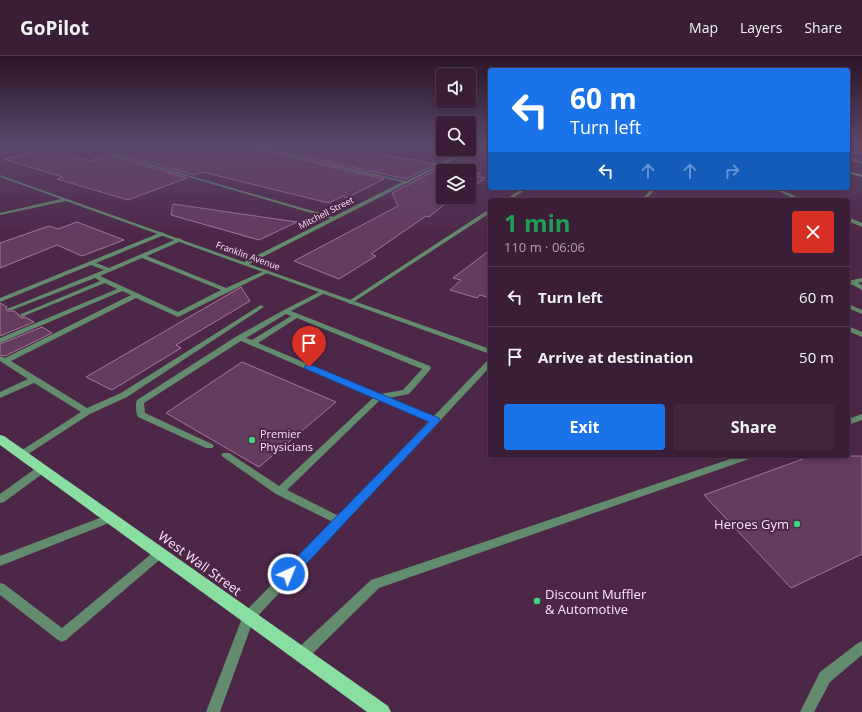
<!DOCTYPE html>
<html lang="en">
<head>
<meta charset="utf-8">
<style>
  body { margin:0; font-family:"Open Sans",sans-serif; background:#41263e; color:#f1f3f6; height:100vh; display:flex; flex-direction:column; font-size:15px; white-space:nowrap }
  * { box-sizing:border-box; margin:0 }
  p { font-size:13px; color:#aba2ad }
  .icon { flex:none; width:22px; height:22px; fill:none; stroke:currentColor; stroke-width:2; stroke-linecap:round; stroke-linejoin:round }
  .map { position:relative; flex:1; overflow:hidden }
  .details { position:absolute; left:488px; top:142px; width:362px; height:260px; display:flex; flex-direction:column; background:#3a1d36; border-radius:4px; box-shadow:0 2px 6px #0003,0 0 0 1px #543b51 }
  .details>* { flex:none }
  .hud { position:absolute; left:488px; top:12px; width:362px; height:122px; border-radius:4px; box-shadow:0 2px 6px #0003,0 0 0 1px #543b51; background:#1a73e8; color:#fff; overflow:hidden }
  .fabs { position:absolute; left:436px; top:12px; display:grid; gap:8px }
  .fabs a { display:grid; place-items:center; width:40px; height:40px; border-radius:4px; background:#3a1d36; box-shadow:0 2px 6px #0003,0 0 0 1px #543b51; font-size:20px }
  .pin { position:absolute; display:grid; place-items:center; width:34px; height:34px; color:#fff; margin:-41px -17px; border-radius:50% 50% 50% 0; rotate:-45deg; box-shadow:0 0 4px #0007 }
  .pin .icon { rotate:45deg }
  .me { position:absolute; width:44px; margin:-22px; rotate:44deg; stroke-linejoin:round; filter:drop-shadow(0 0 3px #0008) }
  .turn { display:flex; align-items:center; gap:14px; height:84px; padding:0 16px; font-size:18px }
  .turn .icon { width:52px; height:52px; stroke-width:2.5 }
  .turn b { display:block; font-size:28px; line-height:34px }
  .lanes { display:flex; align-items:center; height:38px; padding:0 16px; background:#0003; justify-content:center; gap:20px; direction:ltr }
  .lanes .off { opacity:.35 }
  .round { display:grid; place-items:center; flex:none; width:42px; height:42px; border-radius:4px; background:#41263e }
  .headline { display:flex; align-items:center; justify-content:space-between; height:68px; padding:0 16px }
  h1 { font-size:24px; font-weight:700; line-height:30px; color:#1e9e55 }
  .action { display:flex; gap:8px; margin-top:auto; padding:8px 16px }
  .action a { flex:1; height:46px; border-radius:4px; background:#1a73e8; color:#fff; font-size:16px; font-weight:700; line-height:46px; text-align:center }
  .action a+a { background:#41263e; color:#f1f3f6 }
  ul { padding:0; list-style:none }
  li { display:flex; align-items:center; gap:12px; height:60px; padding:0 16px; border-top:1px solid #543b51 }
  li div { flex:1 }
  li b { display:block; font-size:15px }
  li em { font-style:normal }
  header { display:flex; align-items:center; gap:24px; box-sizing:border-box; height:56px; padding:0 20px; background:#3a1d36; border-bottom:1px solid #543b51 }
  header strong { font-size:19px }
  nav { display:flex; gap:22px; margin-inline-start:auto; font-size:14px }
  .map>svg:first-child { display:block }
  .building { fill:#643c5e; stroke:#a4779c }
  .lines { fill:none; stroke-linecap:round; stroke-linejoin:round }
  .lane { fill:#638b6d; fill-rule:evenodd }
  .street { fill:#638b6d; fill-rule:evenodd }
  .secondary { fill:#79ba8b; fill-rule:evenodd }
  .primary { fill:#89dea2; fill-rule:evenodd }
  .route { fill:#1a73e8; stroke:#114b97 }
  .poi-dot { fill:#40d77c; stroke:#4d2748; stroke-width:1.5 }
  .labels { text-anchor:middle; stroke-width:4; stroke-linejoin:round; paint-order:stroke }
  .far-street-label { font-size:9px; fill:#fee5f9; stroke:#4d2748 }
  .poi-label { font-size:11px; fill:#fee5f9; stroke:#4d2748; text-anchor:start }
  .near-poi-label { font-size:13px; fill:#fee5f9; stroke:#4d2748; text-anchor:end }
  .near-street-label { font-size:13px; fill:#fee5f9; stroke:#4d2748 }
</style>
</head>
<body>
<header>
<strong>GoPilot</strong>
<nav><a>Map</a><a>Layers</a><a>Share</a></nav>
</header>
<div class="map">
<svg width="862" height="656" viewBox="0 0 862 656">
  <rect width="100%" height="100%" fill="#4d2748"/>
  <!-- building -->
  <path class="building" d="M148,89H241L242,90L384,123L347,142L343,140L329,147L202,116L194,119L118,97Z
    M252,89H384L385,99L436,108L406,123Z
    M47,92L90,105L109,99L187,122L128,144L57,123L63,121L3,103Z
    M444,110L481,117L477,120L485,122L469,134V115H443V141H458L448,149L445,148L429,161L426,160L371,198L376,200L339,223L294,205L398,150L392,137Z
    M173,148L297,166L259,184L171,159Z
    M77,166L124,184L82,200L57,189L0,212V187L49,170L58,173Z
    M490,194V242L480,239L477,242L450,234L461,224L453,222Z
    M241,231L250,245L176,289L181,292L112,334L86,321Z
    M0,247L7,251L6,253L7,255H14L18,258V259L21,262L25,261L34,266L0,280Z
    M42,271L52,277L5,300L0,299V288Z
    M242,306L336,346L259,411L166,357Z
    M811,400H862V498L791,532L704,439Z"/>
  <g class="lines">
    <!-- lane -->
    <path class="lane" d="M79,89H84L337,162L332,163Z
      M411,89H417L463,98L461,99Z
      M862,95V97L848,99V97Z
      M848,101L862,106V108L848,103Z
      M523,132H528L510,144H505Z
      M488,154H490V157L352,247L350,248L347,246Z
      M162,176L165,178L164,179L96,207L109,212L179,182L181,183V185L147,200L226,232L264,215H268L269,216L178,261L136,242L11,305L87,352L121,337L259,250L261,249L264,251L127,341L90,358L25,400H19L17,398L19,396L81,356L34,327L0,342V336L28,323L0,305V300L5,302L131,239L122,235L0,287V282L117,233L105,227L24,260L22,261L19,259L100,225L95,222L12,254H8L7,253L104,214L91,209L0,246V242ZM142,202L221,234L178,256L100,220Z
      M851,224L862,229V234L849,227L848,226Z
      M323,234L326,236L325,237L291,255L430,310L431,312L430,314L409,338L389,342L438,363L439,365L438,367H432L380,344L287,434L343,462L344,465L343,468L339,469L276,438L223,401L221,399L223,397H229L279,430L373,342L241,285L144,347L145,357L212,388L214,390L212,392H206L138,361C136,357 135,348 137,344L237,280L284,254ZM286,258L291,260L252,284L246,282ZM297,262L422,313L403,334L380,338L258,287Z
      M848,248L862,254V258L848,252Z
      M848,270L862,276V281L848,275Z
      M862,358V364L848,369V363Z
      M739,400H754L752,402L379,532L306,604L301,605L296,604L295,599L296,594L371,524Z
      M42,409L45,410L47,413L45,416L4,446L0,447V438L39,410Z
      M110,458L114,459L115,462L114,465L0,510V500Z
      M160,492L164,494L166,497L164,500L66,584L62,586L58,584L0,539V527L4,528L62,572L156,494Z"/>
    <!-- street -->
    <path class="street" d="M34,89H39L0,99V97Z
      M242,89H247L406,125L478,89H482L249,208L490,293V298L66,145L0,159V157L61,143L0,121V119L244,206L402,126Z
      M652,132H656L646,144H641Z
      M771,132H777L804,144H798Z
      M848,161L862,167V171L848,165Z
      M862,222V226L848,229V225Z
      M487,305H490V311L253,565L220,656H206L244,557Z
      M862,585V599L830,626L814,656H800L820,616L858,587Z"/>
    <!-- secondary -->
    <path class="secondary" d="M848,115L862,119V121L848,117Z"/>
    <!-- primary -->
    <path class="primary" d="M0,379L4,380L388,650L391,656H367L0,389Z"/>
  </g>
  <!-- sky -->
  <linearGradient id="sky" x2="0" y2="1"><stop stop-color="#2a1528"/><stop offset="0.49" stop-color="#5c476a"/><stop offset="1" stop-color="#5c476a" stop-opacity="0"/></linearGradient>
  <rect width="862" height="180" fill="url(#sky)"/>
  <!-- route -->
  <path class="route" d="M309,308L439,362L440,365L293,522L288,524L284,522L282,518L284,514L429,366L306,313L304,311L306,309Z"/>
  <!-- markers -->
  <g class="poi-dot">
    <circle cx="252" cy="384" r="4"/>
    <circle cx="797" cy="468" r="4"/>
    <circle cx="537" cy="545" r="4"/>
  </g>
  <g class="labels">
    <!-- far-street labels -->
    <g class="far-street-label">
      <text transform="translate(326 157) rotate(-27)" y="3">Mitchell Street</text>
      <text transform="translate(248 200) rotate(20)" y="3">Franklin Avenue</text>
    </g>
    <!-- poi labels -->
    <g class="poi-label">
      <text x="260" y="382">Premier<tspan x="260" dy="13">Physicians</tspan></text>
    </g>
    <!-- near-poi labels -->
    <g class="near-poi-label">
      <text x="789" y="473">Heroes Gym</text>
      <text x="545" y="543" text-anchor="start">Discount Muffler<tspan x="545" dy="15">&amp; Automotive</tspan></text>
    </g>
    <!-- near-street labels -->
    <g class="near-street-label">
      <text transform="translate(200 507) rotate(36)" y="5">West Wall Street</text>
    </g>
  </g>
</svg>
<div class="fabs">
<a><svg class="icon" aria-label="sound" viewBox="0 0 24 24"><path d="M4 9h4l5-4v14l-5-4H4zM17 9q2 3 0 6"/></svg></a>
<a><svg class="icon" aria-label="search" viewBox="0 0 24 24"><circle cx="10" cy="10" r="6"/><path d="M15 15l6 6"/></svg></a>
<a><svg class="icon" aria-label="layers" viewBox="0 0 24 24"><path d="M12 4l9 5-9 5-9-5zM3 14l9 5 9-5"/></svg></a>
</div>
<div class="pin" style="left:309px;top:311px;background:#d93025"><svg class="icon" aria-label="arrive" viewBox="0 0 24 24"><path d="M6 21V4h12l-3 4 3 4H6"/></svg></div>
<svg class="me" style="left:288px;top:518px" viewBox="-20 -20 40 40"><circle r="17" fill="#1a73e8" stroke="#fff" stroke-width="3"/><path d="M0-11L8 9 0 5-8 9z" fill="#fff"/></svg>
<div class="hud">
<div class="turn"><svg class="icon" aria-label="left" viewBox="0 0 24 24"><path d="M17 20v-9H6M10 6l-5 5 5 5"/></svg><div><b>60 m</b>Turn left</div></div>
<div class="lanes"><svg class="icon" aria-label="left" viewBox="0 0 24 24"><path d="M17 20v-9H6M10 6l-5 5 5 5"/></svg><svg class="icon off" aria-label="ahead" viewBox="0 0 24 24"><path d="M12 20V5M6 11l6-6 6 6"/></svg><svg class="icon off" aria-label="ahead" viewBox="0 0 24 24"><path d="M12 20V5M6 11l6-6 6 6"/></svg><svg class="icon off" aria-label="right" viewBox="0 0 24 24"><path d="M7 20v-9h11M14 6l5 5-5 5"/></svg></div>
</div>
<section class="details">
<div class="headline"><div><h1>1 min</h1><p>110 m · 06:06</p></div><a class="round" style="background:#d93025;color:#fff"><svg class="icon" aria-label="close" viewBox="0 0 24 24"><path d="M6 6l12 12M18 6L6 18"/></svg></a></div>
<ul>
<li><svg class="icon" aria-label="left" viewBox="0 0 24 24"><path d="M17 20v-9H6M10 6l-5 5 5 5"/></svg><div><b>Turn left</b></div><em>60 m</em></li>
<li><svg class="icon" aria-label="arrive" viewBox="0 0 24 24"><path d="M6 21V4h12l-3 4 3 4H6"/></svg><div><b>Arrive at destination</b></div><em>50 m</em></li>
</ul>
<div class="action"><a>Exit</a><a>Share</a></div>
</section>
</div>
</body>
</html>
